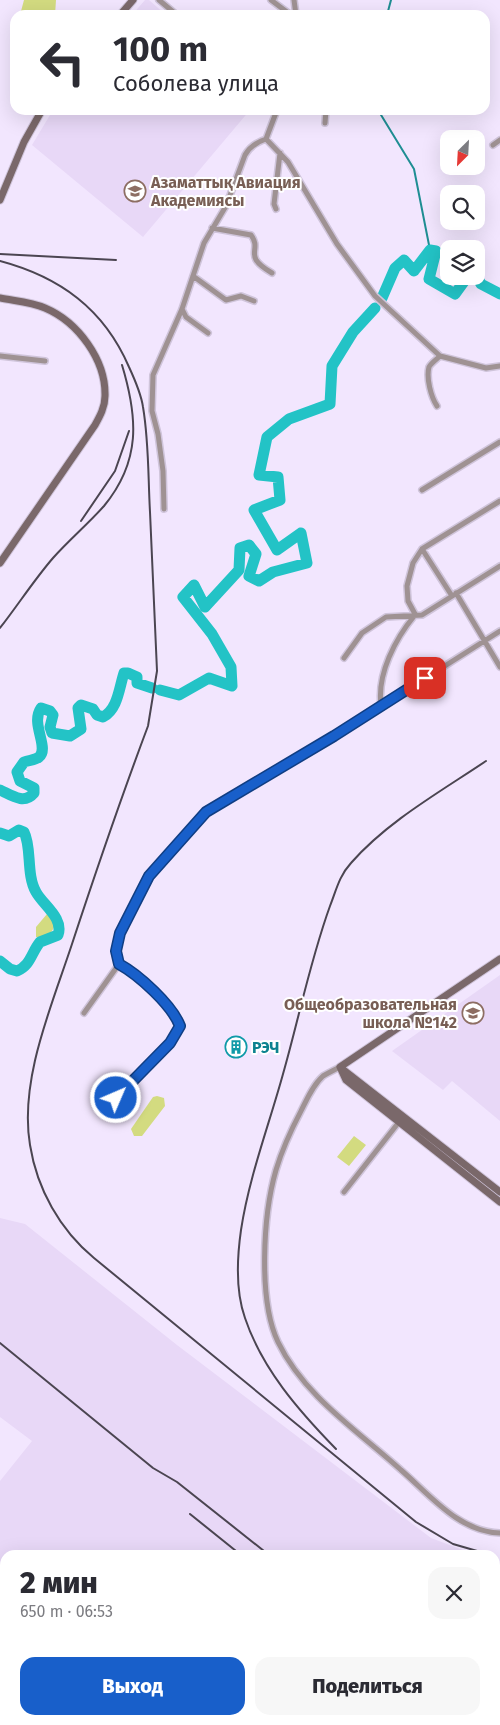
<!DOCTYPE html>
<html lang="ru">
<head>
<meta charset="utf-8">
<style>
  body { margin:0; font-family:"Fira Sans",sans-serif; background:#f7f7f7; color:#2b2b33; height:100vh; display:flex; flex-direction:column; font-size:19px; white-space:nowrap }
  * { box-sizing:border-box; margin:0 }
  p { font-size:16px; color:#7c7c81 }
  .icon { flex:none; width:28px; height:28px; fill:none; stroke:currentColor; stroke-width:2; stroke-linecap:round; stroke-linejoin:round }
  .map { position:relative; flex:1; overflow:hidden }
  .drawer { position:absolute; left:0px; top:1550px; width:500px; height:175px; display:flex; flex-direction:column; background:#fff; border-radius:15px 15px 0 0; box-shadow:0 5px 20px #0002 }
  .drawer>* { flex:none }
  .banner { position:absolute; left:10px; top:10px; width:480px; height:105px; border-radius:15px; box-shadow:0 5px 20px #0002; background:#fff; color:#2b2b33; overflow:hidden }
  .needle { width:32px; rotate:204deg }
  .fabs { position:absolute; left:440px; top:130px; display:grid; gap:10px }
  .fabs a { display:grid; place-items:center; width:45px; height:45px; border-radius:10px; background:#fff; box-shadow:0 5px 20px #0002; font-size:25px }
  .pin { position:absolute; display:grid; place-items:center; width:42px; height:42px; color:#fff; margin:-21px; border-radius:10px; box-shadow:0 2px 8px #0006 }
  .me { position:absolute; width:55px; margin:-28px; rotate:45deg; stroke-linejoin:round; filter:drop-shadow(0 0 4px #0008) }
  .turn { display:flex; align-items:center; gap:18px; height:105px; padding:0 20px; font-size:22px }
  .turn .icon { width:65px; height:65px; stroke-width:2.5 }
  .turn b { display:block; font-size:35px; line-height:42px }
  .round { display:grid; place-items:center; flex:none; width:52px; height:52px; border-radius:15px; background:#f7f7f7 }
  .overview { display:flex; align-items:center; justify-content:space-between; height:85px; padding:0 20px }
  h1 { font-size:30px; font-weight:800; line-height:38px }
  .primary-button { display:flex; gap:10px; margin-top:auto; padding:10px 20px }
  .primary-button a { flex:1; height:58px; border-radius:15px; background:#185fca; color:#fff; font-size:20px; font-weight:800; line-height:58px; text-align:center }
  .primary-button a+a { background:#f7f7f7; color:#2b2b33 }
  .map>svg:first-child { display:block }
  .built { fill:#e8d8f7 }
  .green { fill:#d3db80 }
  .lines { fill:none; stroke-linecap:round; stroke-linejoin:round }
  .stream { stroke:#1f8e93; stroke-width:2 }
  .river { stroke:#23c3c6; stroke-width:11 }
  .street-casing { stroke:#cfc4da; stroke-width:8 }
  .secondary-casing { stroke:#cfc4da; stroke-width:9 }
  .street { stroke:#9f9293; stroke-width:5 }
  .secondary { stroke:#7a686a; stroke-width:7 }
  .rail { stroke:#4b4551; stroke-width:2 }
  .route-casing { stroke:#103e83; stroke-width:12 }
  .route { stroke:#185fca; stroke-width:9 }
  .labels { text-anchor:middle; stroke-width:4; stroke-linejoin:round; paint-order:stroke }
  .education-label { font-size:16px; font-weight:bold; fill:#785e54; stroke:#fff; text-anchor:start }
  .culture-label { font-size:16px; font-weight:bold; fill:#0d838f; stroke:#fff; text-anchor:start }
</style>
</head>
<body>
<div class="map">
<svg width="500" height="1725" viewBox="0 0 500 1725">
  <rect width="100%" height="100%" fill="#f2e6fe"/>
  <!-- built -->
  <path class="built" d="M145,0H149L166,15H132Z
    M53,110H250L143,237L32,145Z
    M500,975V1121L452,1081L443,1090L392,1051Z
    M0,1218L25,1224L177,1345L431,1538L476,1555H5V1720H495V1561L500,1562V1725H0V1481L32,1441L0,1417Z"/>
  <!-- green -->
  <path class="green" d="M24,0H56L55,15H20Z
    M47,914L51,915L55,920C54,933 49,937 36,937V927Z
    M157,1096L164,1098L165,1106L142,1136H134L131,1129L153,1097Z
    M354,1136L366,1145L349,1166L337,1157Z"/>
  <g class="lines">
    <!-- stream -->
    <path class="stream" d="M387,15L391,0
      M378,110L414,169L430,250"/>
    <!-- river -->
    <path class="river" d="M476,275L481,284L500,294
      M382,298L395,268L404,260L414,271L430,250L436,251L429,279L455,294L468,276
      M160,690L179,695L209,678L232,686L231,667L212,634L183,597L194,585L205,607L239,570L240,548L249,545L256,554L249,576L259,581L273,572L307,563L301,533L277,550L254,510L280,500L278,477L259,475L267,437L289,419L330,404L332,366L353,332L375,308
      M0,790C11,795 24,805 34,793V788L20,781L17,772L24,762C29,760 36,760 39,757C50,748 30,724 41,708L50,711L53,715L50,727L52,733L70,736L81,729L78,708L81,705L93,709L97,715L103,717C118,709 119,688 124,673H128L137,677V683L152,688
      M0,833L9,836L19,830L24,832C32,847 26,875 36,892C43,905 64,918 58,935L40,942C31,953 31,965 17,971L10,969L0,961"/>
    <!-- street casing -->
    <g class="street-casing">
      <path id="street" d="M159,0L177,15
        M271,0L291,15
        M294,0L296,15
        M325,123L326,110
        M266,139L288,162L337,244L375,296L440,356
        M493,145L500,140
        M276,209L274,204L280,153
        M212,228L251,235C263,251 241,255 272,273
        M193,276L226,300L241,296L254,301
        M182,309L186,317L208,333
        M0,356L45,361
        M437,406C431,397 426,378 429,367C431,363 437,359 440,356L486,368L500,366
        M422,490L500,442
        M164,509L163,471L158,434L152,411L153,375L182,309L204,243L226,206L245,155C250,146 257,142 266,139L277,110
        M422,549L452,596
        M456,593L500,667
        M415,614L408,601L407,586L413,563L422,549L500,501
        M344,658L362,633L386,617L422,615L500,566
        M381,705C377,674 395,639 415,615
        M84,1013L119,964L117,951L120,933L149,876L206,812L334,736L500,631
        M340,1067C334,1070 328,1073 323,1076C313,1085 307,1099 301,1111C291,1130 282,1150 276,1170C263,1215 258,1300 278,1342C304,1396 358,1431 401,1470C430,1495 459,1532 500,1533
        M103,1103L116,1098L170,1043L180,1026C172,1005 139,975 119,964
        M344,1192L399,1122"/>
    </g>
    <!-- secondary casing -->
    <g class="secondary-casing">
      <path id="secondary" d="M120,15L133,0
        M0,200L24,142L42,110
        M0,298C15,301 31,302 45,308C78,322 106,360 105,396C105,407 100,416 95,425L0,563
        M340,1067L346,1080L500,1202
        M340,1067L500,959
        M341,1068L500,1192"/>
    </g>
    <!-- street -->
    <use href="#street" class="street"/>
    <!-- secondary -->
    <use href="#secondary" class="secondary"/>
    <!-- rail -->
    <path class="rail" d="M0,254L116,260
      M0,261C60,277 104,309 129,367C135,380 141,393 143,407C149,442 148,477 150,512C152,565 155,618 157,671L148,726C121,798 96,871 72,944C52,1005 19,1080 30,1145C37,1189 60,1230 94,1258L416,1522L453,1544L491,1555
      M81,521L115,471L129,431
      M0,628C18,605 34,580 53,558C69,540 88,524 104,506C141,461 138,418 122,365
      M0,1343L153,1468L177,1482L269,1555
      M336,1449C299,1411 262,1369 245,1318C235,1290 237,1258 241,1230C249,1177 269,1125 283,1074C299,1018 310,961 330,906C336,891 339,876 351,863C388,821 440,792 486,761
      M190,1514L241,1555
      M495,1677H500
      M495,1689L500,1688
      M197,1720L203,1725"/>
  </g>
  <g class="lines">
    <!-- route casing -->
    <g class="route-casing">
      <path id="route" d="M116,1098L170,1043L180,1026C172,1005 139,975 119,964L116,951L120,933L149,876L206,812L334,736L425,678"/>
    </g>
    <!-- route -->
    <use href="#route" class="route"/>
  </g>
  <!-- icons -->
  <defs>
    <g id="university-ring" transform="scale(1.125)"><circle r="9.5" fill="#fff" stroke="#8d6e63" stroke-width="1.5"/><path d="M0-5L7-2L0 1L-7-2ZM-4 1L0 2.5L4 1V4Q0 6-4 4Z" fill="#8d6e63"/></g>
    <g id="school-ring" transform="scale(1.125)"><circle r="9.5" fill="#fff" stroke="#8d6e63" stroke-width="1.5"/><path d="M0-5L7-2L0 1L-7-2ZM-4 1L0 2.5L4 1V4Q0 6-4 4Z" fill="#8d6e63"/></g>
    <g id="building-ring" transform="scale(1.125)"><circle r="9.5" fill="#fff" stroke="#0f9aa8" stroke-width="1.5"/><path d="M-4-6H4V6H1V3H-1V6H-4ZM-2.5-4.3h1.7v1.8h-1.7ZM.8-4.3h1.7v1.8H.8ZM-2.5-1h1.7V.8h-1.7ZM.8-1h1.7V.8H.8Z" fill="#0f9aa8"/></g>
  </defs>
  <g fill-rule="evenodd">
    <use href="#university-ring" x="135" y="191"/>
    <use href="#school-ring" x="473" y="1013"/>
    <use href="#building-ring" x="236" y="1047"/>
  </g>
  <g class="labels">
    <!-- education labels -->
    <g class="education-label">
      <text x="151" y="188">Азаматтық Авиация<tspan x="151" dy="18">Академиясы</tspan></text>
      <text x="457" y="1010" text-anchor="end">Общеобразовательная<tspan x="457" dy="18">школа №142</tspan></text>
    </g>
    <!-- culture labels -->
    <g class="culture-label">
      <text x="252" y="1053">РЭЧ</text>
    </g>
  </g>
</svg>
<div class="fabs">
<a><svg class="needle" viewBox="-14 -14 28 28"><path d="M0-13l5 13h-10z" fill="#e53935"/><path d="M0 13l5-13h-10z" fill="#7c7c81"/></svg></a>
<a><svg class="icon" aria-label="search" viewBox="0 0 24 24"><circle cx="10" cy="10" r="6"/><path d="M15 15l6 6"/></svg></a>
<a><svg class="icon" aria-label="layers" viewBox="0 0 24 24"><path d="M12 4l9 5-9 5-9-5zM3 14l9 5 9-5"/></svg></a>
</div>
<div class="pin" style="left:425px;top:678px;background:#d93025"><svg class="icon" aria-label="arrive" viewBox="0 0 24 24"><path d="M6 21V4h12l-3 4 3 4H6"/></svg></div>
<svg class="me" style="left:116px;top:1098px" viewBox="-20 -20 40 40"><circle r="17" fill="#185fca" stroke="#fff" stroke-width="3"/><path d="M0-11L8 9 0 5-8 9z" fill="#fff"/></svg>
<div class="banner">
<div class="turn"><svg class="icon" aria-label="left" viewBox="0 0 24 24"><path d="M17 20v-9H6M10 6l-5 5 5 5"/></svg><div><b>100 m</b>Соболева улица</div></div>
</div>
<section class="drawer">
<div class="overview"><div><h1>2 мин</h1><p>650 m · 06:53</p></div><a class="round"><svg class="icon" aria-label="close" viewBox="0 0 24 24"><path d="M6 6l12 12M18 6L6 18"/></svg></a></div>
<div class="primary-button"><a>Выход</a><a>Поделиться</a></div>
</section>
</div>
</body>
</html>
